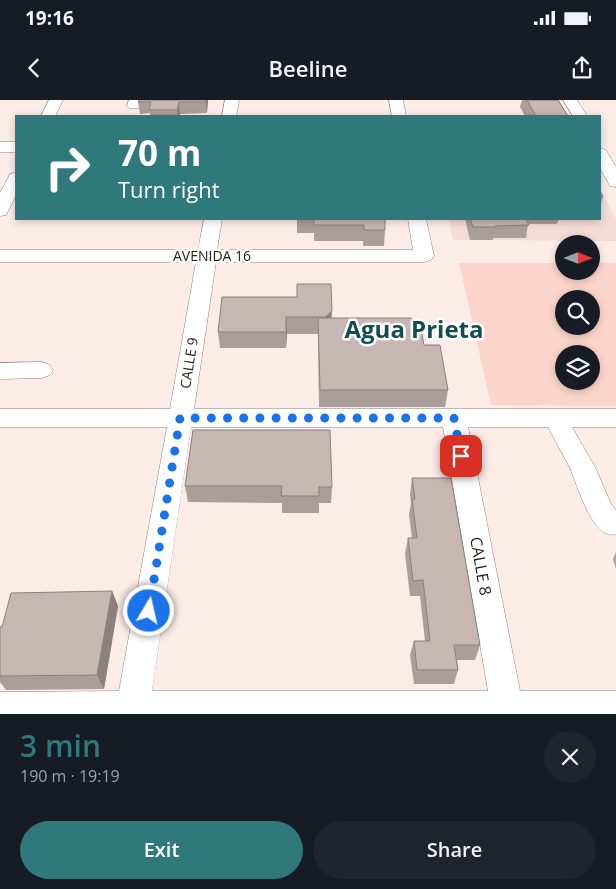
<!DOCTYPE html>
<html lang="en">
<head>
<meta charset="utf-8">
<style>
  body { margin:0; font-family:"Open Sans",sans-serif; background:#20242c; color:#f1f3f6; height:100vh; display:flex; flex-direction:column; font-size:19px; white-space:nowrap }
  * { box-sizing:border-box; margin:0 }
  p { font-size:16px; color:#9ea1a6 }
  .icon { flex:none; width:28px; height:28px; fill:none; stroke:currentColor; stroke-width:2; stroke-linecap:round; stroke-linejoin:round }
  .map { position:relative; height:614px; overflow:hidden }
  .panel { display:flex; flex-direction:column; background:#171b24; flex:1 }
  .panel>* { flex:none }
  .banner { position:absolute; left:15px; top:15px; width:586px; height:105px; border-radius:0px; box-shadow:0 2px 8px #0003; background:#2f787c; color:#fff; overflow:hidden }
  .needle { width:32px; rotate:90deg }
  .tools { position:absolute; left:555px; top:135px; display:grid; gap:10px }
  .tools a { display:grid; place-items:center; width:45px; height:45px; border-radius:50%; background:#171b24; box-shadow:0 2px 8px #0003; font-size:25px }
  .pin { position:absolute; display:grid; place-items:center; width:42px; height:42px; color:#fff; margin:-21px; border-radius:10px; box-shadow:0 2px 8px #0006 }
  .me { position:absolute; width:55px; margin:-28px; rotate:9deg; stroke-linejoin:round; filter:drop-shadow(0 0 4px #0008) }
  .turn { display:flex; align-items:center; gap:18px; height:105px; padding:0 20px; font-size:22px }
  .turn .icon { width:65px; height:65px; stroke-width:2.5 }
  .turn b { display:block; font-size:35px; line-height:42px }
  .round { display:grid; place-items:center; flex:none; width:52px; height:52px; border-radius:26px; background:#20242c }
  .summary { display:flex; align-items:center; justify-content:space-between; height:85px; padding:0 20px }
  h1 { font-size:30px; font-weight:600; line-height:38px; color:#2f787c }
  .action { display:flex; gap:10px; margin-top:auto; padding:10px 20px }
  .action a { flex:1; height:58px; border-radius:30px; background:#2f787c; color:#fff; font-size:20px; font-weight:600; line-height:58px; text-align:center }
  .action a+a { background:#20242c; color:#f1f3f6 }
  .status { display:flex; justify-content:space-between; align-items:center; height:35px; padding:0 25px; background:#171b24; direction:ltr }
  .status svg { height:14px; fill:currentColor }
  header { display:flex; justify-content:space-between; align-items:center; height:65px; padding:0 20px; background:#171b24; font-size:22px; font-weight:600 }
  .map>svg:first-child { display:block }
  .built { fill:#f4dcd6 }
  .green { fill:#fbd5cb; fill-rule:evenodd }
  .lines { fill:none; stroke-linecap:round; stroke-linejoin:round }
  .minor-casing { stroke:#8f817e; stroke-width:1 }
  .minor { fill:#fff; fill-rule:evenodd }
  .wall { fill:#aa9d9a }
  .shaded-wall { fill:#8b807d }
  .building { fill:#c6b7b3; stroke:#8b807d }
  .route { stroke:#1a73e8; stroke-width:9; stroke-dasharray:0 16.2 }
  .labels { text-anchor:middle; stroke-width:5; stroke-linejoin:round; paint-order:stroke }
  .street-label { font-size:14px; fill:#231e1c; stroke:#fff }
  .near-street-label { font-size:16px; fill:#231e1c; stroke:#fff }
  .town-label { font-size:24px; font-weight:bold; fill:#0f4e51; stroke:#fff }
</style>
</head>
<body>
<div class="status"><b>19:16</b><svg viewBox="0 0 49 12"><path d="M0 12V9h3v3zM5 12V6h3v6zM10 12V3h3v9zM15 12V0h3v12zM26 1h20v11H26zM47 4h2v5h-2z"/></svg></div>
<header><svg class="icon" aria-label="back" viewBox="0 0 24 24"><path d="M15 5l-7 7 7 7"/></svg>Beeline<svg class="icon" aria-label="share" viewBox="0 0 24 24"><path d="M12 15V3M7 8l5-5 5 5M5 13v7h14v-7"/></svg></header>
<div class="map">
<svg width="616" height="614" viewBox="0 0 616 614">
  <rect width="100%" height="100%" fill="#fcece8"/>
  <!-- built -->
  <path class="built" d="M600,88L616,119V141L453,140L449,119H600Z"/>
  <!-- green -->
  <path class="green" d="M459,163H564V171H591V163H616V306L491,305ZM564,199H591V226H564ZM564,254H591V281H564Z"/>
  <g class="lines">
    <!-- minor casing -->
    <g class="minor-casing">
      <path id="minor" d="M49,0H63L55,16H41Z
        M129,0H143L139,8H129L127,5Z
        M225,0H239L236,16H222Z
        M389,0H403L406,16H392Z
        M563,0H577L587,16H573Z
        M0,42H16V52H0Z
        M600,48L606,50L616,67V87L610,86L600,68Z
        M16,73V95L6,115L0,116V93L10,74Z
        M204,119H222L217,150H413L408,119H426L434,156L431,160L424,162H216L194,309H616V327H572L595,367L611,404L616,410V434C593,442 577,384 570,368C563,354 555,341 548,327H468L520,591H616V614H0V592L119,591L167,327H0V309H170L196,162H0V150H198ZM191,327H443L488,591H152Z
        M42,262L50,265L53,270L50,275L42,278L0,279V263Z"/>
    </g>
    <!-- minor -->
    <use href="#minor" class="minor"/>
  </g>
  <!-- wall -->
  <path class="wall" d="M208,0L207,13L180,14V16H150V13L140,14L138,2Z
    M522,0H558L568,16H525L520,7Z
    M600,91L603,97L600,108Z
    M297,119H385V130L384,146H363V141H314V133H297Z
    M465,119H559L557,124H528L526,138H493V140H470Z
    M222,197L332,218L424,245L448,290L445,307H319L318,234H287L286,248H220L218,232Z
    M193,330L332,387L331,403H319V413H282V403L188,402L185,386Z
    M412,378L480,545L475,560H457L458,570L454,584H414L410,555L414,541H425L420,496H410L405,454L408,438H412L409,415L411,403L410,394Z
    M616,452V469L613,459Z
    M112,491L118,506L104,589L6,590L0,582V527Z"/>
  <!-- shaded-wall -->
  <path class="shaded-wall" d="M206,0H208L207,13L206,2Z
    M179,2L180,14V16H178L177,10Z
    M332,211L331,227L324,234L325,217Z
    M286,217L287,234L286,248Z
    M112,491L118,506L104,589L97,575Z"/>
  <!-- building -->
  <path class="building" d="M139,0H206V2H179L177,10H149L151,2H138Z
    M527,0H558L568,16H536Z
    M600,91L603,97H600Z
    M314,119H385V130H364V125H314Z
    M470,119H526L529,125L495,126L496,127H473Z
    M297,184H331L332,211L325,217H286V232H218L222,197H297Z
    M318,218H411L420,223L424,245H440L448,290H320Z
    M193,330H330L332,387H319V396H281L282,386H185Z
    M412,378H451L480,545H454L458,570H417L414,541H430L423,480L413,481L408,438H417L412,399H415Z
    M112,491L97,575L0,576V527H2L11,493Z"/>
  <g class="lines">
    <!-- route -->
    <path class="route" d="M149,511L180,318H454L461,356"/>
  </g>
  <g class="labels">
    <!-- street labels -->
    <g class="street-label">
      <text x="212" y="161">AVENIDA 16</text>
      <text transform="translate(189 263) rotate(-81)" y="5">CALLE 9</text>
    </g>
    <!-- near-street labels -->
    <g class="near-street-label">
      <text transform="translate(481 466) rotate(80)" y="6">CALLE 8</text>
    </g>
    <!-- town labels -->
    <g class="town-label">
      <text x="414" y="238">Agua Prieta</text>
    </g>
  </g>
</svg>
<div class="tools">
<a><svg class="needle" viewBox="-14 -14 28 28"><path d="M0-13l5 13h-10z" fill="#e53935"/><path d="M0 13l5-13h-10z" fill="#9ea1a6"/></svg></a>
<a><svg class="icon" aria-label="search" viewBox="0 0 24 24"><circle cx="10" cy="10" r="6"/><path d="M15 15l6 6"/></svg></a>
<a><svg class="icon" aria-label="layers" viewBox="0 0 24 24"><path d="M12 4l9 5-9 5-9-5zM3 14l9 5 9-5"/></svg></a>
</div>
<div class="pin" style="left:461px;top:356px;background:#d93025"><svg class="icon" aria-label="arrive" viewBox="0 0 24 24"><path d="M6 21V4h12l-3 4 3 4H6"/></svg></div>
<svg class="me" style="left:149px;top:511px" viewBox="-20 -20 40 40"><circle r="17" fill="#1a73e8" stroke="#fff" stroke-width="3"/><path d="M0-11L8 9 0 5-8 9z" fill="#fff"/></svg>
<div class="banner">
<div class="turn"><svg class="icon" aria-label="right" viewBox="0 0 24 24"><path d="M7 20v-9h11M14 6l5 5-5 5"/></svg><div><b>70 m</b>Turn right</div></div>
</div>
</div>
<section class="panel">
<div class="summary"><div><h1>3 min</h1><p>190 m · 19:19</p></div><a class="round"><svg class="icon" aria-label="close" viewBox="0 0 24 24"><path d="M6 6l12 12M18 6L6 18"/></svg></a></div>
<div class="action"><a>Exit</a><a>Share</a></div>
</section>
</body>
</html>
